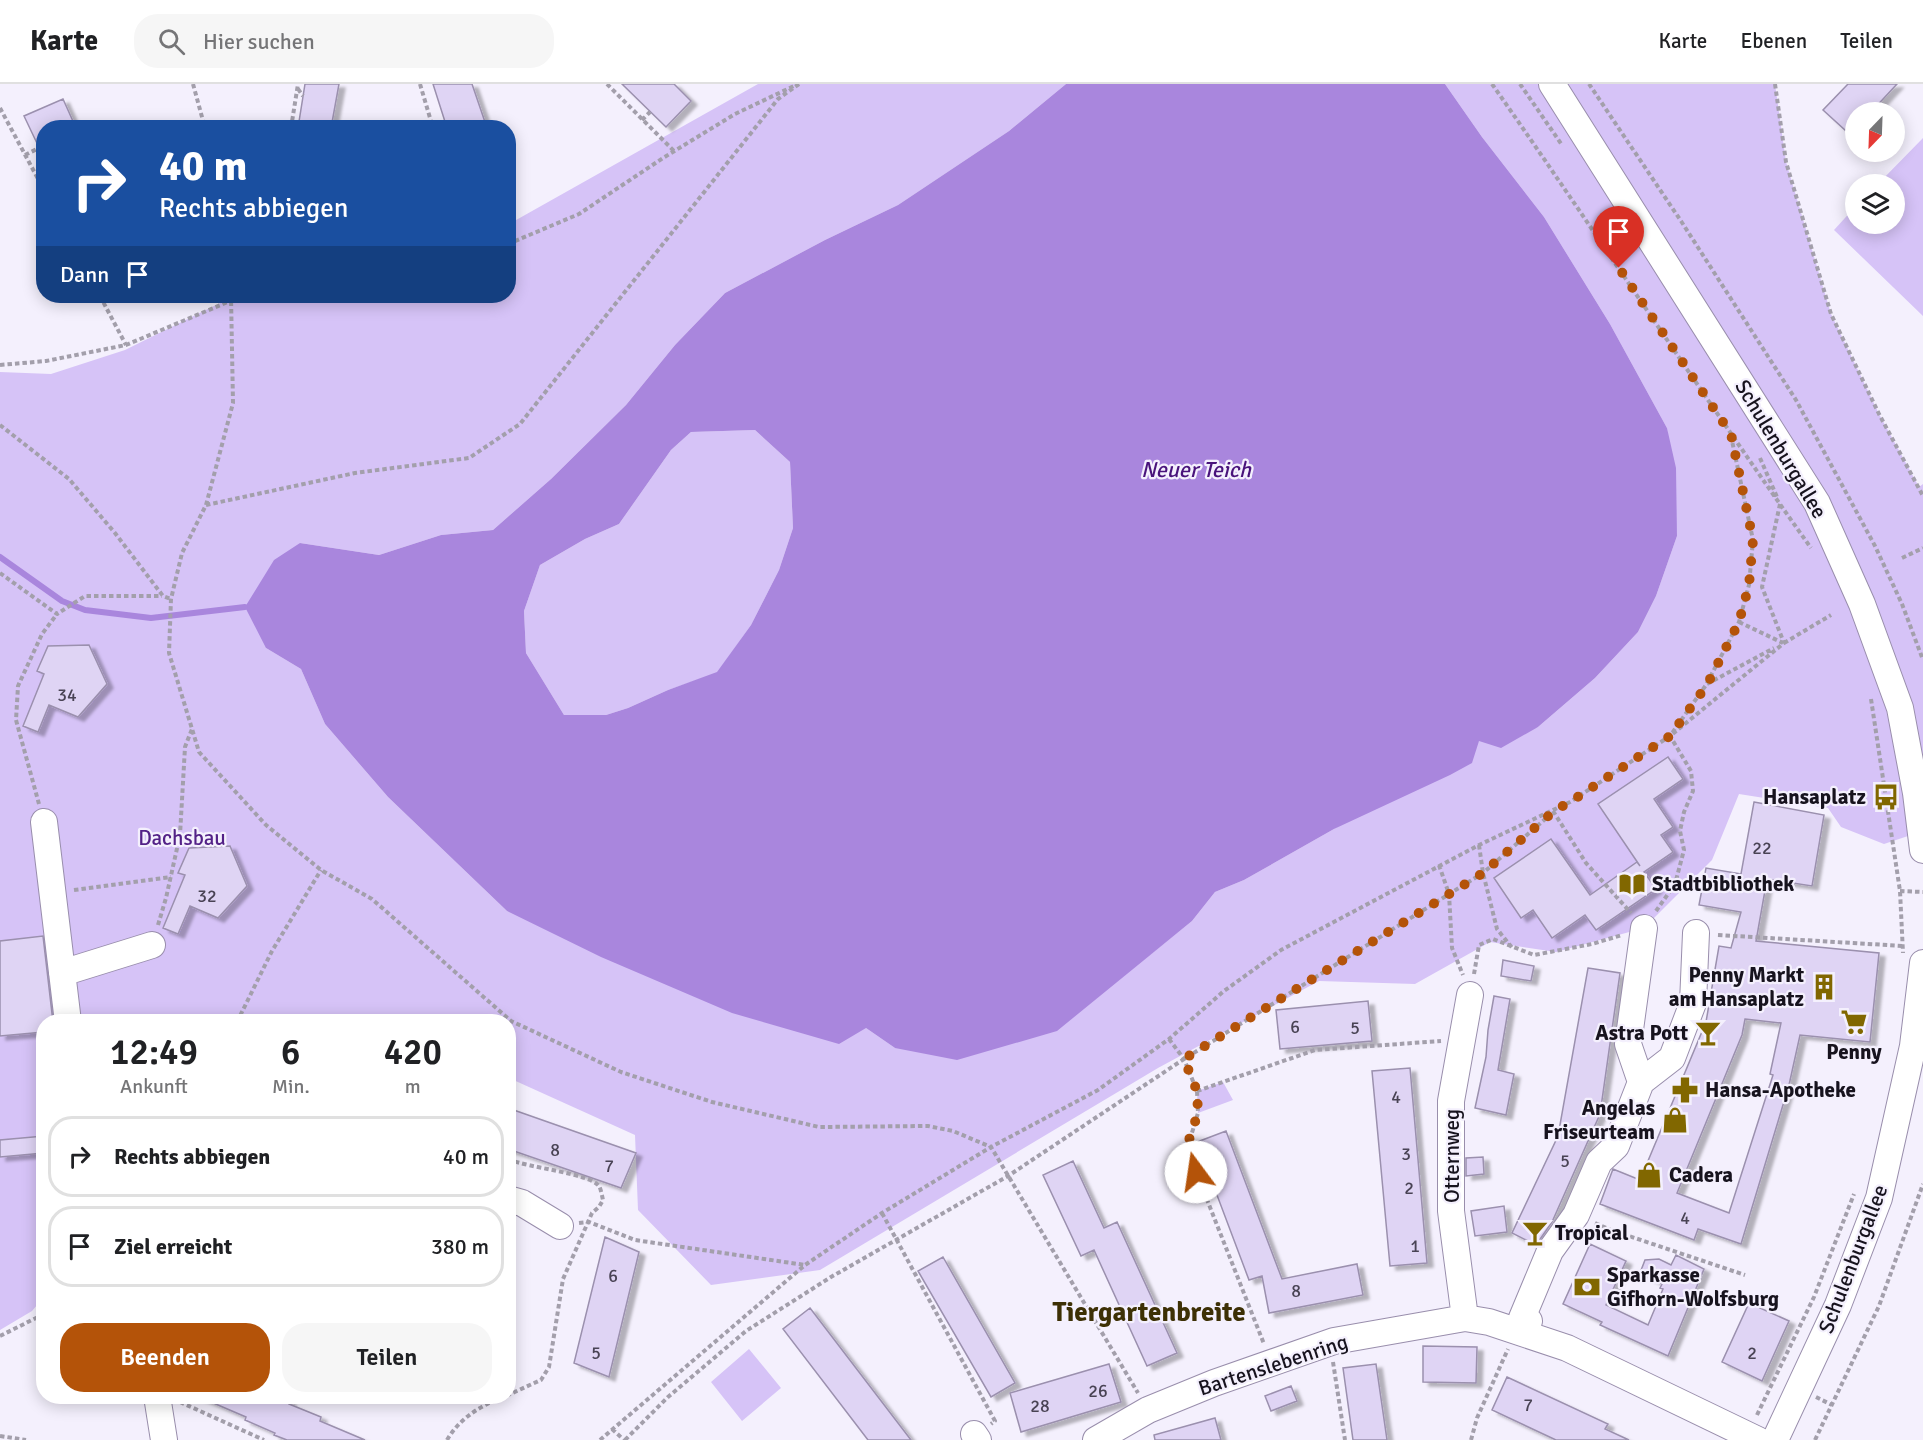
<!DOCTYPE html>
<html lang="de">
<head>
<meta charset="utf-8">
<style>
  body { margin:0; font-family:Signika,sans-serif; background:#f6f6f6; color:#202124; height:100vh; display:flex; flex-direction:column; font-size:22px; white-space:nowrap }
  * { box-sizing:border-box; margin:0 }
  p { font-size:20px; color:#757577 }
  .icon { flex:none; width:33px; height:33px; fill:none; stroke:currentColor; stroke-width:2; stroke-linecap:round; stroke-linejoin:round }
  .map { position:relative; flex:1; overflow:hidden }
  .panel { position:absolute; left:36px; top:930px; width:480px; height:390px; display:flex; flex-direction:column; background:#fff; border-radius:24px; box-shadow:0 3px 15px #0003 }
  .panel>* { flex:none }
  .banner { position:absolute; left:36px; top:36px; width:480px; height:183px; border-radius:24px; box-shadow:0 3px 15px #0003; background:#1a4fa0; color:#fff; overflow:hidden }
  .needle { width:39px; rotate:203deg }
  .fabs { position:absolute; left:1845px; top:18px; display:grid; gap:12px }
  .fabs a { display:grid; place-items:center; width:60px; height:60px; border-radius:50%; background:#fff; box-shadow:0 3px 15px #0003; font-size:30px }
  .pin { position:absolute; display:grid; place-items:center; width:51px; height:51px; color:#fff; margin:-62px -26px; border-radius:50% 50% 50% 0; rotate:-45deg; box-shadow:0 0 6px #0007 }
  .pin .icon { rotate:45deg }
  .me { position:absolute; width:66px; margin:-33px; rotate:346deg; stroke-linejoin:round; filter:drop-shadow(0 0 4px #0008) }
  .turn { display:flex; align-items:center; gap:21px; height:126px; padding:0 24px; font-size:27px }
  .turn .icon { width:78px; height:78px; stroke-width:2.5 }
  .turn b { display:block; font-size:42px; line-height:51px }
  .then { display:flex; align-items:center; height:57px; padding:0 24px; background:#0003; gap:12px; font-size:22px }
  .eta { display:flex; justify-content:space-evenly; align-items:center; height:102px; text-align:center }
  .eta b { font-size:36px; font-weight:600; line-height:42px }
  .primary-button { display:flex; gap:12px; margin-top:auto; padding:12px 24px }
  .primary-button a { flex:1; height:69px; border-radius:24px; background:#b45309; color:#fff; font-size:24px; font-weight:600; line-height:69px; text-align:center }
  .primary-button a+a { background:#f6f6f6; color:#202124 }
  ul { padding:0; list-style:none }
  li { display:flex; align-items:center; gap:18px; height:81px; margin:0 12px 9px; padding:0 12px; border:3px solid #e0e0e0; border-radius:24px }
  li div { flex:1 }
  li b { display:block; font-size:22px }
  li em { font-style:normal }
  header { display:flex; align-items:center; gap:36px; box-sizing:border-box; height:84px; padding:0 30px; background:#fff; border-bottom:2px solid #e0e0e0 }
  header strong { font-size:28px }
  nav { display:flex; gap:33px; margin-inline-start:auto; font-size:21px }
  .search { width:420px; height:54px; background:#f6f6f6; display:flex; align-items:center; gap:15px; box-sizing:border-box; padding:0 21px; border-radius:24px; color:#757577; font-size:22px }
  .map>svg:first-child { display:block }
  .green { fill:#d6c3f7 }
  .water { fill:#a986dd; fill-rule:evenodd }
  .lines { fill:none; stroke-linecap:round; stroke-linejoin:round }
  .stream { stroke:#a986dd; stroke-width:6 }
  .building { fill:#dfd4f4; stroke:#9b90ae; stroke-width:1.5; fill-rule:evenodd; filter:url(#shadow) }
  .minor-casing { stroke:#998eac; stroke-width:28 }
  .path { stroke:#a39fab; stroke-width:4; stroke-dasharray:4.5 3; stroke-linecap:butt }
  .minor { stroke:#fff; stroke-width:26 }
  .route { stroke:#b45309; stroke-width:10; stroke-dasharray:0 18 }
  .labels { text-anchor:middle; stroke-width:4.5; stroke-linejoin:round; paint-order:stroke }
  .number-label { font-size:18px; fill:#494354 }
  .street-label { font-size:21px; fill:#17131e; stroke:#f4f0fd }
  .poi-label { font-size:21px; font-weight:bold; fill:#17131e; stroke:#f4f0fd; text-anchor:start }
  .park-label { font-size:21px; fill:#532187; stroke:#f4f0fd }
  .water-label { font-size:22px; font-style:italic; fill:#49137b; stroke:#f4f0fd }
  .district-label { font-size:27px; font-weight:bold; fill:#3d3005; stroke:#f4f0fd }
</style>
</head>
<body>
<header>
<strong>Karte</strong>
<div class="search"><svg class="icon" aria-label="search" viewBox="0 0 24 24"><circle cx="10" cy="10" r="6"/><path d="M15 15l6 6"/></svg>Hier suchen</div>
<nav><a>Karte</a><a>Ebenen</a><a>Teilen</a></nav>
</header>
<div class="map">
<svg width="1923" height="1356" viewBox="0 0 1923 1356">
  <defs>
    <filter id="shadow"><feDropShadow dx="6" dy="4" stdDeviation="1.5" flood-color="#0004"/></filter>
  </defs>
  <rect width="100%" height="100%" fill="#f4f0fd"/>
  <!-- green -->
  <path class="green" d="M758,0H1066L1009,47L898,121L825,156L725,209L675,261L626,321L551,395L493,446L441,451L379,471L300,459L266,564L301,585L325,640L388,713L507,827L866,944L895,964L1151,870L1192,837L1215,808L1244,796L1334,745L1479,657L1538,643L1595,594L1638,548L1656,512L1677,452L1667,344L1610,240L1544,133L1482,53L1445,0H1775L1786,78L1831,230L1879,330L1919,403L1923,400V747L1884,760L1841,743L1828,724L1739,710L1712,776L1644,844L1556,868L1490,858L1415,900L1319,897L1158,984L820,1186L711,1201L638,1126L635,1051L509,994L508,938H44L43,1214L32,1227L0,1246V288L51,290L125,266L226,216L240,212H508L509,140Z
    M1923,54V232L1834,146L1855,123L1856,140H1894V100H1878Z
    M755,346L790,378L793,444L779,486L751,541L717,589L668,606L628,624L606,631H564L526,569L524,527L540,481L585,455L619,440L671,366L691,348Z
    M1223,998L1233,1016L1198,1029L1197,1007Z
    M749,1265L781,1304L742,1337L711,1298Z"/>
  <!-- water -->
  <path class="water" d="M1066,0H1445L1482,53L1544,133L1610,240L1667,344L1676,384L1677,452L1656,512L1638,548L1595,594L1538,643L1501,664L1479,657L1472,679L1450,691L1334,745L1244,796L1215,808L1192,837L1057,947L957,976L895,964L866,944L839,960L732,929L601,873L507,827L388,713L325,640L301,585L266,564L245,523L274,476L300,459L379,471L441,451L493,446L551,395L626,321L675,261L725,209L825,156L898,121L1009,47ZM755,346L790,378L793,444L779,486L751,541L717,588L668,606L628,624L606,631H564L526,569L524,527L540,481L585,455L619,440L671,366L691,348Z"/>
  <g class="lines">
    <!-- stream -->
    <path class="stream" d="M0,473L62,517L85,526L151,534L245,523"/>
  </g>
  <!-- building -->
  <path class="building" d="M305,0H339L331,44H298Z
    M433,0H472L487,44H447Z
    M622,0H674L691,17L666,43Z
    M1848,0H1897L1871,28H1856V56L1823,26Z
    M63,15L76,44H44V74L24,32Z
    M89,561L107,600L78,633L49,621L38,648L23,642L44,590L37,587L48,562Z
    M1668,673L1683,695L1654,715L1673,743L1661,751L1673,768L1644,788L1656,805L1596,846L1585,831L1552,854L1533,826L1521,834L1494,794L1551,755L1590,811L1637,778L1640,782L1598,720Z
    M1754,718L1824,731L1812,802L1767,795L1756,857L1879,869L1870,958L1800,951L1789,1001L1741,1160L1698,1145L1694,1156L1600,1120L1613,1085L1640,1096L1706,938L1719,862L1731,864L1741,828L1699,821L1706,784L1741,790ZM1745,935L1781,939L1770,990L1773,991L1729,1129L1677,1109L1742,951Z
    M230,762L247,802L218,834L190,822L178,850L163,844L185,791L178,789L189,764Z
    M43,852L53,938H44V948L0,952V857Z
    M1503,876L1534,882L1531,897L1501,892Z
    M1588,884L1620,889L1600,1030L1552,1138L1536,1161L1512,1149L1558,1052Z
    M1494,912L1510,915L1498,986L1514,990L1506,1031L1475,1024L1486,973L1488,946Z
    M1368,917L1372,957L1280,965L1276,926Z
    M1410,984L1427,1179L1390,1182L1372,987Z
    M508,1024L636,1069L621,1104L508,1065Z
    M1226,1047L1282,1195L1357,1180L1363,1211L1269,1229L1262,1192L1249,1196L1197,1058Z
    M44,1052V1069L0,1073V1056Z
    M1483,1073L1484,1090L1466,1092V1074Z
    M1073,1077L1104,1144L1117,1138L1177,1269L1147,1282L1094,1166L1081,1172L1043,1091Z
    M1504,1122L1507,1148L1475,1152L1471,1127Z
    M605,1153L639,1168L609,1293L574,1279Z
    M1590,1160L1626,1177L1606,1221L1648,1241L1663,1205L1660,1204L1662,1200L1640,1189L1645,1176L1659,1175L1671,1181L1676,1171L1704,1185L1668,1272L1600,1241L1602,1238L1563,1220Z
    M943,1173L1015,1299L991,1313L918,1187Z
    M1749,1219L1789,1237L1762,1297L1722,1278Z
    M810,1224L911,1356H868L783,1245Z
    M1423,1262L1477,1263L1476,1299L1423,1298Z
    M1109,1280L1121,1318L1021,1348L1010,1309Z
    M1376,1280L1387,1356H1353L1343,1284Z
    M1507,1293L1608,1340L1605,1345L1629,1356H1556L1492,1326Z
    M1291,1302L1297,1317L1271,1327L1265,1312Z
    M197,1312H280L290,1317L289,1320L321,1333L320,1337L365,1356H287L274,1351L275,1349L245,1336L246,1333Z
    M1215,1334L1221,1356H1155L1154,1351Z"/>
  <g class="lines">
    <!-- minor casing -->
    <g class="minor-casing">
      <path id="minor" d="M1552,0L1817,419L1862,520L1900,624L1916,709L1923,766
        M44,738L68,938
        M62,889L152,861
        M1641,998L1672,974L1693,919L1696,849
        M508,1115L522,1119L560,1142
        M1465,1234L1451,1127V1017L1470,911
        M1525,1249L1529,1237L1522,1234L1550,1167L1576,1131L1599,1078L1616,1062L1641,998L1628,960L1644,844
        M157,1312L164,1356
        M974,1350L978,1356
        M1096,1356L1148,1326L1214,1299L1334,1257L1465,1234L1489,1238L1567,1264L1758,1356
        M1775,1356L1838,1221L1879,1114L1913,962L1923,879"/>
    </g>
    <!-- path -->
    <path class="path" d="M193,0L205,44
      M420,0L433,44
      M607,0L674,67
      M799,0L778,15L520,340L469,374L355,389L206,421L182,469L171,515L169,569L199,668L266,741L321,786L372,815L511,937L621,988L712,1018L819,1043L928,1042L953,1047L991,1063L1138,1309
      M1492,0C1600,154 1702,311 1811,464
      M1520,0L1562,61
      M1589,0L1681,137L1796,316L1875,462L1902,520L1923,576
      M1775,0L1786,78L1831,230L1879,330L1923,412
      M298,5L303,12
      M0,24L44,106
      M642,36L650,28
      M291,44L298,0
      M25,71L39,64
      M508,160L579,130L663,74L735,30L796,1
      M100,212L126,261
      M0,281L46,277L126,261L242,212
      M0,341L69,395L115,449L163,512L171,515
      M1760,374L1777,413
      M1780,420L1762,503L1784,559
      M206,421L233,319L231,212
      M1902,474L1923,464
      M0,489L57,530L85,512H162
      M1739,538L1783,559
      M1784,559L1831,531
      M1707,600L1774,564
      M1871,615L1900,807L1903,869
      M39,720L16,636L18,602L42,550L57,530
      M1553,727L1586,779L1631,829
      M1479,761L1483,789L1497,845L1513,865
      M1439,781L1449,810L1452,864L1463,891
      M74,806L171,793
      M1900,807L1923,808
      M1656,827L1675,800L1684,766L1680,747L1684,728L1693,707L1691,687L1670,652L1706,601L1739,538L1749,501L1753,456L1731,352
      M158,841L166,814L180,751L185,663L192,645
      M1718,851L1903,862
      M1474,890L1479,861L1493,855L1534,871L1592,860L1622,851
      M237,938L272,867L321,786
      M1169,955L1184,975L1197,1007L1198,1029L1187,1065L1264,1260
      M1197,1007L1315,966L1441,957
      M508,1075C528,1084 589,1089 599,1102C601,1105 602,1112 603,1116L599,1123L592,1129L563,1195L549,1283L541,1296L508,1311
      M882,1129L995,1337L991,1340
      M579,1139L589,1138L635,1156L805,1181
      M1595,1139L1611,1146L1745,1191
      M0,1252L38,1233L44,1226
      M1333,1278L1345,1356
      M1816,1313L1832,1321
      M180,1318L264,1356
      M1757,1331L1814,1213L1854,1110
      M612,1345L624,1356
      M0,1352L26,1356
      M447,1356C460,1334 480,1322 503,1313
      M600,1356L805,1181L882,1129L991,1063L1098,1006L1169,955L1224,907L1281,866L1479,761L1570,718L1670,652L1784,559
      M625,1356L668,1313L746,1247L831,1193L1008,1092L1184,975L1483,789L1551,730
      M1471,1356L1477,1334L1508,1265
      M1815,1356L1879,1222L1923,1100"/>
    <!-- minor -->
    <use href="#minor" class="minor"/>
  </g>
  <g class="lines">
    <!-- route -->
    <path class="route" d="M1196,1088L1186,1065L1198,1029L1197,1007L1184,975L1483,789L1554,727L1570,718L1670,652L1707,601L1739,538L1749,501L1753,456L1731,350L1619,184"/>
  </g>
  <!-- icons -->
  <defs>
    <g id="bus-bare" transform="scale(2.07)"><path d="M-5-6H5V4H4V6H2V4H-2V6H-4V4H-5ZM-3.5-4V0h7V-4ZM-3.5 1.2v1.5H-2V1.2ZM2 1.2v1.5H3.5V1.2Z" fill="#816700" stroke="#f4f0fd" stroke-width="2.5" paint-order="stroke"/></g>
    <g id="library-bare" transform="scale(2.07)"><path d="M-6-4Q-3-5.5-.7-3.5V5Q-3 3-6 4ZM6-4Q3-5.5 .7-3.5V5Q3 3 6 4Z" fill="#816700" stroke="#f4f0fd" stroke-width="2.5" paint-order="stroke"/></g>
    <g id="building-bare" transform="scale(2.07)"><path d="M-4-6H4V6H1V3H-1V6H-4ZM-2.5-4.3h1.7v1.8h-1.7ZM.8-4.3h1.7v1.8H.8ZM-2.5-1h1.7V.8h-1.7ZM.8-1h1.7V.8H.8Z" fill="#816700" stroke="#f4f0fd" stroke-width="2.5" paint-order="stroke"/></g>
    <g id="supermarket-bare" transform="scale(2.07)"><path d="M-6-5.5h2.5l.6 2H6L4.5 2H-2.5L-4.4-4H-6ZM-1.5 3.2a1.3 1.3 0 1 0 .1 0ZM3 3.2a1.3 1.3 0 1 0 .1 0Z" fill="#816700" stroke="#f4f0fd" stroke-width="2.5" paint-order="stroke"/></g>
    <g id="bar-bare" transform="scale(2.07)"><path d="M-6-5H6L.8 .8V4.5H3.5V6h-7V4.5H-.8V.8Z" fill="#816700" stroke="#f4f0fd" stroke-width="2.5" paint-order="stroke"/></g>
    <g id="pharmacy-bare" transform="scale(2.07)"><path d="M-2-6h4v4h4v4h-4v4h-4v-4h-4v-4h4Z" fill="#816700" stroke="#f4f0fd" stroke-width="2.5" paint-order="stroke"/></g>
    <g id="shop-bare" transform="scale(2.07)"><path d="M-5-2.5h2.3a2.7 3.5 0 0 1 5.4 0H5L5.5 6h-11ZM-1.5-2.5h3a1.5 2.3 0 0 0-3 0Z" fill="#816700" stroke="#f4f0fd" stroke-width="2.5" paint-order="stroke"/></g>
    <g id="bank-bare" transform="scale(2.07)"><path d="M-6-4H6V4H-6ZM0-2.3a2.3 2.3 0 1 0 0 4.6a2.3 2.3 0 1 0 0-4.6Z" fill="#816700" stroke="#f4f0fd" stroke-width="2.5" paint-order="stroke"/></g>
  </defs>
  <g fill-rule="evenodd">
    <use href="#bus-bare" x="1886" y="713"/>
    <use href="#library-bare" x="1632" y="800"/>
    <use href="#building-bare" x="1824" y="903"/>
    <use href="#supermarket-bare" x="1854" y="938"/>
    <use href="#bar-bare" x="1708" y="949"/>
    <use href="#pharmacy-bare" x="1685" y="1006"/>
    <use href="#shop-bare" x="1675" y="1036"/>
    <use href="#shop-bare" x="1649" y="1091"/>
    <use href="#bar-bare" x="1535" y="1149"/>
    <use href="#bank-bare" x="1587" y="1203"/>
  </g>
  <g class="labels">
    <!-- number labels -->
    <g class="number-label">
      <text x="67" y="617">34</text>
      <text x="1762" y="770">22</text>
      <text x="207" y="818">32</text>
      <text x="1295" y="949">6</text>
      <text x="1355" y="950">5</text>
      <text x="1396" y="1019">4</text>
      <text x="555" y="1072">8</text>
      <text x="1406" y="1076">3</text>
      <text x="1565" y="1083">5</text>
      <text x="609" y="1088">7</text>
      <text x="1409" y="1110">2</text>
      <text x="1685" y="1140">4</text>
      <text x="1415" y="1168">1</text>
      <text x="613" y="1198">6</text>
      <text x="1296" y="1213">8</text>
      <text x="596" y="1275">5</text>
      <text x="1752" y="1275">2</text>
      <text x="1098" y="1313">26</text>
      <text x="1528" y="1327">7</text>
      <text x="1040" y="1328">28</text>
    </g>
    <!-- street labels -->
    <g class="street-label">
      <text transform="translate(1781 365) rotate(59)" y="7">Schulenburgallee</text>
      <text transform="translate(1452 1072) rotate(-90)" y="7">Otternweg</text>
      <text transform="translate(1853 1175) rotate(-69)" y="7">Schulenburgallee</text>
      <text transform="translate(1273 1281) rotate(-18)" y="7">Bartenslebenring</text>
    </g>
    <!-- poi labels -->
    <g class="poi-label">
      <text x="1866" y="720" text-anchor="end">Hansaplatz</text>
      <text x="1652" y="807">Stadtbibliothek</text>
      <text x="1804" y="898" text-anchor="end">Penny Markt<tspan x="1804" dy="24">am Hansaplatz</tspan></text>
      <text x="1688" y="956" text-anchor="end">Astra Pott</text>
      <text x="1854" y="975" text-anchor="middle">Penny</text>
      <text x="1705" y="1013">Hansa-Apotheke</text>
      <text x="1655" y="1031" text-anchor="end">Angelas<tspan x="1655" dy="24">Friseurteam</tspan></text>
      <text x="1669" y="1098">Cadera</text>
      <text x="1555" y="1156">Tropical</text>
      <text x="1607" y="1198">Sparkasse<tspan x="1607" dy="24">Gifhorn-Wolfsburg</tspan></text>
    </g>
    <!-- park labels -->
    <g class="park-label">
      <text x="182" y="761">Dachsbau</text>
    </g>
    <!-- water labels -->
    <g class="water-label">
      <text x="1196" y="393">Neuer Teich</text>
    </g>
    <!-- district labels -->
    <g class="district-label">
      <text x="1149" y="1237">Tiergartenbreite</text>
    </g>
  </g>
</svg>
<div class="fabs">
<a><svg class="needle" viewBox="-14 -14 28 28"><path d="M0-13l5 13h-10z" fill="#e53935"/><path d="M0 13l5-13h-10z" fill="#757577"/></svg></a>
<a><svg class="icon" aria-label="layers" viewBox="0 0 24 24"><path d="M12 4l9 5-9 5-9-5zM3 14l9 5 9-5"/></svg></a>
</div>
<div class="pin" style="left:1619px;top:184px;background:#d93025"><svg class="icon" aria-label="arrive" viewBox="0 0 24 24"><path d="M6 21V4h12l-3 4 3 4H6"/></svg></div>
<svg class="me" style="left:1196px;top:1088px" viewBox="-20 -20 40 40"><circle r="19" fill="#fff"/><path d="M0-13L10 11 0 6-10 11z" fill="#b45309"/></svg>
<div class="banner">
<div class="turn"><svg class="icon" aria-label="right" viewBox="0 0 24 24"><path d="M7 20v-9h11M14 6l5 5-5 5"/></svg><div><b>40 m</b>Rechts abbiegen</div></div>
<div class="then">Dann<svg class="icon" aria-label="arrive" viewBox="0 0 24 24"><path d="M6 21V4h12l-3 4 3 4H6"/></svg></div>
</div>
<section class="panel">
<div class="eta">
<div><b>12:49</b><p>Ankunft</p></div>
<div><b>6</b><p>Min.</p></div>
<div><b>420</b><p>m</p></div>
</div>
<ul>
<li><svg class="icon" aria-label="right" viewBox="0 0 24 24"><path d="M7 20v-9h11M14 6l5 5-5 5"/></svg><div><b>Rechts abbiegen</b></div><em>40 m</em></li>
<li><svg class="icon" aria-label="arrive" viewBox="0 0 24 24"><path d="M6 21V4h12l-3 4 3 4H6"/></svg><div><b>Ziel erreicht</b></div><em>380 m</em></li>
</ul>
<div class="primary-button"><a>Beenden</a><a>Teilen</a></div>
</section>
</div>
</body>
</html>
